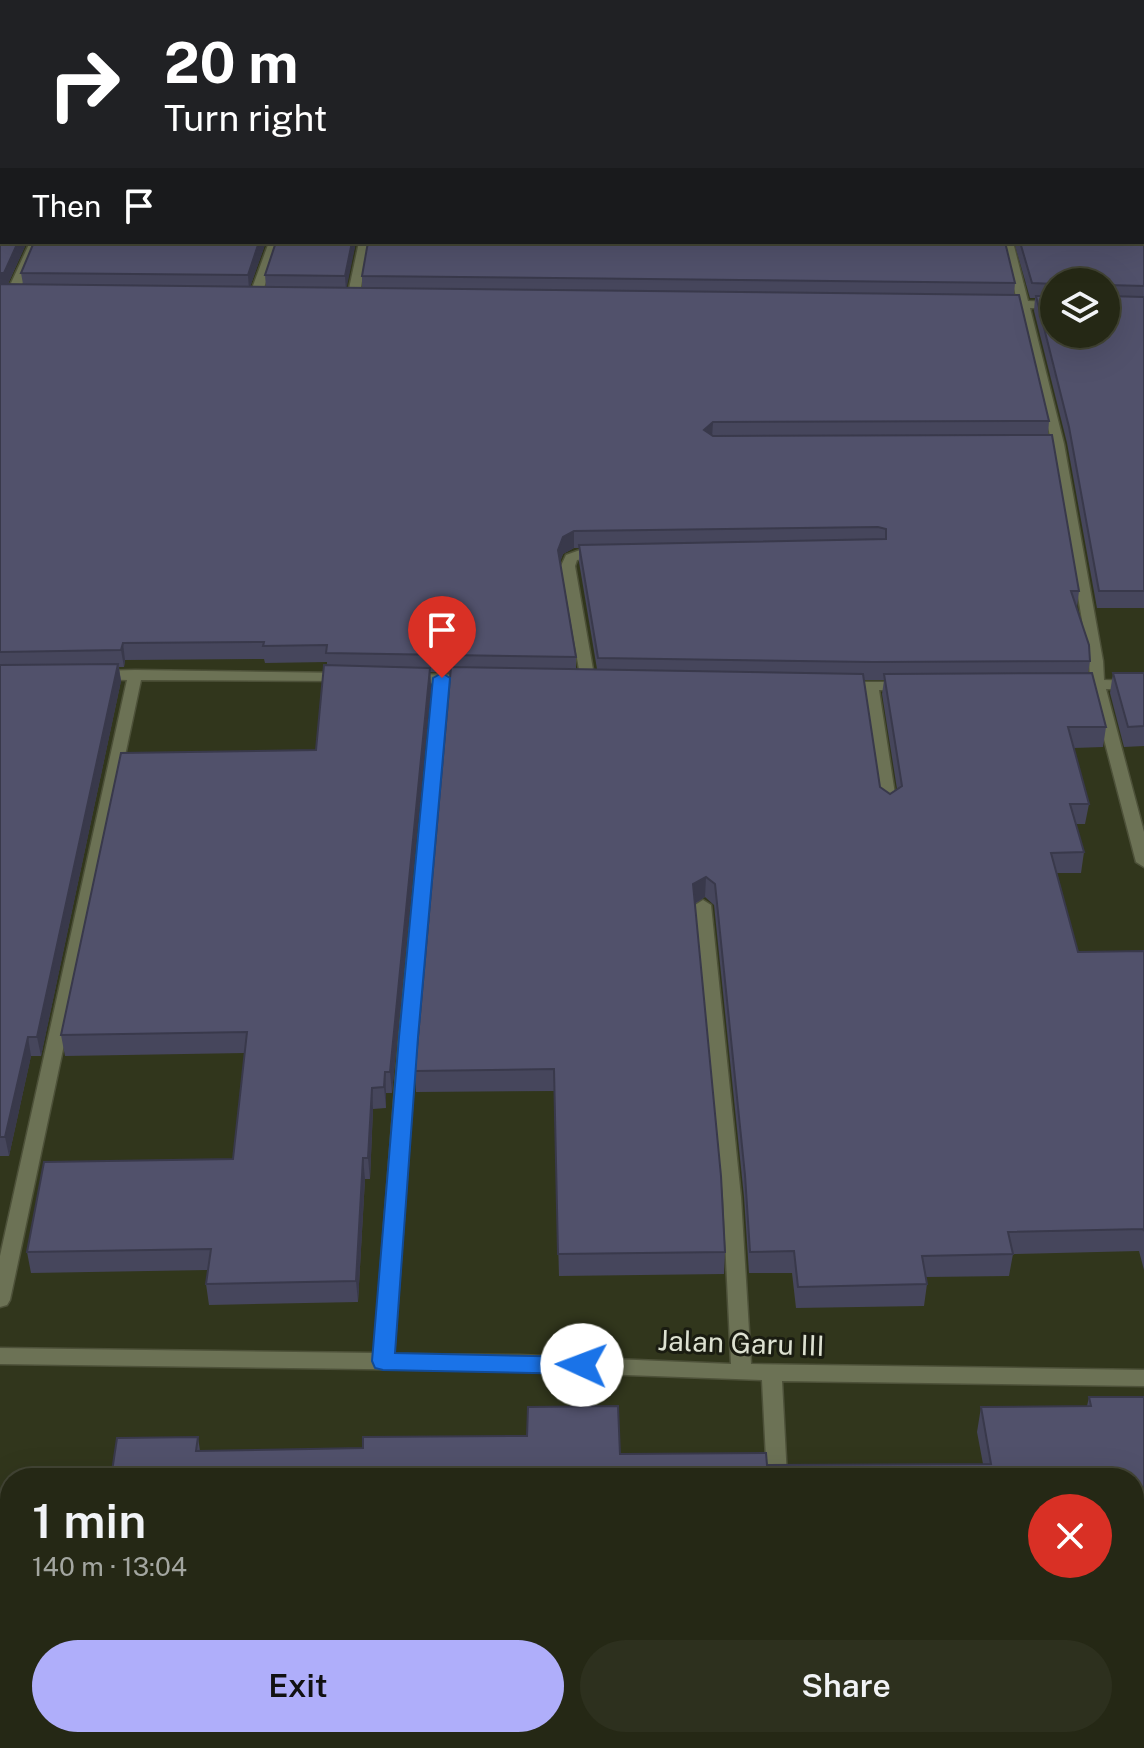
<!DOCTYPE html>
<html lang="en">
<head>
<meta charset="utf-8">
<style>
  body { margin:0; font-family:"Public Sans",sans-serif; background:#2d301e; color:#f1f3f6; height:100vh; display:flex; flex-direction:column; font-size:30px; white-space:nowrap }
  * { box-sizing:border-box; margin:0 }
  p { font-size:26px; color:#a3a6a0 }
  .icon { flex:none; width:44px; height:44px; fill:none; stroke:currentColor; stroke-width:2; stroke-linecap:round; stroke-linejoin:round }
  .map { position:relative; flex:1; overflow:hidden }
  .sheet { position:absolute; left:0px; top:1468px; width:1144px; height:280px; display:flex; flex-direction:column; background:#252815; border-radius:32px 32px 0 0; box-shadow:0 8px 32px #0002,0 0 0 2px #424434 }
  .sheet>* { flex:none }
  .guide { position:absolute; left:0px; top:0px; width:1144px; height:244px; box-shadow:0 8px 32px #0002,0 0 0 2px #424434; background:#202124; color:#fff; overflow:hidden }
  .controls { position:absolute; left:1040px; top:268px; display:grid; gap:16px }
  .controls a { display:grid; place-items:center; width:80px; height:80px; border-radius:50%; background:#252815; box-shadow:0 8px 32px #0002,0 0 0 2px #424434; font-size:40px }
  .pin { position:absolute; display:grid; place-items:center; width:68px; height:68px; color:#fff; margin:-82px -34px; border-radius:50% 50% 50% 0; rotate:-45deg; box-shadow:0 0 8px #0007 }
  .pin .icon { rotate:45deg }
  .me { position:absolute; width:88px; margin:-44px; rotate:272deg; stroke-linejoin:round; filter:drop-shadow(0 0 6px #0008) }
  .turn { display:flex; align-items:center; gap:28px; height:168px; padding:0 32px; font-size:36px }
  .turn .icon { width:104px; height:104px; stroke-width:2.5 }
  .turn b { display:block; font-size:56px; line-height:68px }
  .then { display:flex; align-items:center; height:76px; padding:0 32px; background:#0003; gap:16px; font-size:30px }
  .round { display:grid; place-items:center; flex:none; width:84px; height:84px; border-radius:42px; background:#2d301e }
  .summary { display:flex; align-items:center; justify-content:space-between; height:136px; padding:0 32px }
  h1 { font-size:48px; font-weight:600; line-height:60px }
  .button { display:flex; gap:16px; margin-top:auto; padding:16px 32px }
  .button a { flex:1; height:92px; border-radius:48px; background:#afaefa; color:#111; font-size:32px; font-weight:600; line-height:92px; text-align:center }
  .button a+a { background:#2d301e; color:#f1f3f6 }
  .map>svg:first-child { display:block }
  .lines { fill:none; stroke-linecap:round; stroke-linejoin:round }
  .street-casing { stroke:#4d5139; stroke-width:3 }
  .street { fill:#6c7255; fill-rule:evenodd }
  .wall { fill:#46465c; fill-rule:evenodd }
  .shaded-wall { fill:#39394b }
  .building { fill:#51516b; stroke:#39394b; stroke-width:2 }
  .route { fill:#1a73e8; stroke:#114b97; stroke-width:2 }
  .labels { text-anchor:middle; stroke-width:6; stroke-linejoin:round; paint-order:stroke }
  .near-street-label { font-size:28px; fill:#dde1d1; stroke:#1a1c11 }
</style>
</head>
<body>
<div class="map">
<svg width="1144" height="1748" viewBox="0 0 1144 1748">
  <rect width="100%" height="100%" fill="#31361c"/>
  <g class="lines">
    <!-- street casing -->
    <g class="street-casing">
      <path id="street" d="M30,242H40L18,294L8,296L6,294Z
        M269,242H279L262,294L252,296L250,294Z
        M359,242H369L359,298L353,301L347,298Z
        M1003,242H1013L1028,301L1054,302V308H1030L1064,444L1103,661L1104,680L1144,681V689H1106L1144,832V867L1136,862L1091,689L1074,688L1067,684L1074,680H1090L1089,661L1052,444L1019,308L1000,307L994,304L1000,301H1017Z
        M600,549L607,553L605,556L577,560L575,566L595,681L588,685L581,681L561,566L566,555L580,550Z
        M135,670L343,673L350,677L343,681L141,680L10,1300L7,1305L0,1307V1256L127,680L98,679L91,675L98,671Z
        M410,674L471,675L478,679L471,683H449L417,1037L394,1354L519,1355L731,1364L723,1197L695,905L703,900L711,905L741,1197L751,1364L1144,1370V1386L782,1381L787,1478H767L762,1380L519,1371L0,1364V1348L374,1353L399,1037L434,683L405,681L403,678Z
        M846,682H902L909,686L902,690H879L897,807L894,810H884L881,807L864,690L841,689L839,686Z"/>
    </g>
    <!-- street -->
    <use href="#street" class="street"/>
  </g>
  <!-- wall -->
  <path class="wall" d="M0,0H1144V608H1097L1067,443L1034,311L1035,298H1030L1014,242H1142V2H2V242H27L8,284H23L21,273L266,242L250,287H266L265,275L356,242L346,288H362V276L1015,283L1014,295L1049,421L1048,435L1079,591L1077,608L1090,661L1088,673L1106,727L1103,747L1074,748L1089,804L1085,824H1076L1084,852L1081,873H1057L1078,952L1144,951V1270L1139,1251L1013,1254L1009,1276L926,1277L927,1284L924,1306L796,1308L792,1273H749L744,1197L714,905L705,897L695,904L725,1252L724,1274L559,1276L554,1091L416,1092L415,1071L450,673L430,672L431,687L392,1093H386V1108L373,1109L370,1179H365L358,1302L209,1305L206,1284L208,1270L31,1273L27,1252L233,1159L245,1053L65,1056L61,1035L316,750L327,665V662L265,663L264,659L125,660L124,667H119L121,681L41,1056H31L9,1156H0ZM1054,282L1106,334H1054ZM574,548H579V562L597,669H576V657L560,562L563,554ZM864,680H884L882,694L897,789L890,794L880,787Z
    M1113,673H1144V746L1124,747L1110,693Z
    M1089,1397H1144V1748H660V1738H1134V1478H111L117,1438L198,1437L200,1451L363,1448V1437L527,1436L528,1407L618,1406L620,1454L766,1453L767,1465L983,1464L977,1432L981,1407L1087,1406Z"/>
  <!-- shaded-wall -->
  <path class="shaded-wall" d="M18,242H27L6,288L0,289V273Z
    M259,242H266L249,290L248,275Z
    M352,242H356L346,291L345,276Z
    M713,422L712,438L704,430Z
    M574,531V548L563,554L558,566V550L563,537Z
    M123,643L125,660L124,667L121,650Z
    M118,664L121,681L41,1056L37,1037Z
    M430,668L431,687L392,1093L390,1072Z
    M706,877L705,897L692,905L693,884Z
    M28,1037L31,1056L9,1156L5,1137Z
    M385,1072L386,1093V1108L384,1087Z
    M372,1088L373,1109L370,1179L368,1158Z
    M363,1158L365,1179L358,1302L356,1281Z
    M286,1738H291L290,1748H285Z"/>
  <!-- building -->
  <path class="building" d="M0,0H1144V286L1108,285L1106,291V282H1054V284L1032,283L1020,242H1142V2H2V242H18L4,273H0Z
    M34,242H259L248,275L21,273Z
    M276,242H352L345,276L265,275Z
    M368,242H1005L1015,283L362,276Z
    M0,284L1019,295L1049,421L713,422L704,430L713,436L1052,435L1079,591H1071L1089,645L1090,661L873,662L598,658L579,545L886,539V529L878,527L574,531L563,537L558,550L576,657L326,653L327,645L263,646L264,642L123,643L121,650L0,652Z
    M1106,294L1108,296L1144,297V591H1099L1069,427L1036,296H1054V334H1106Z
    M118,664L37,1037H28L5,1137H0V665Z
    M324,665L430,668L390,1072H385L384,1087L372,1088L368,1158H363L356,1281L206,1284L211,1249L27,1252L44,1162L233,1159L247,1032L61,1035L121,753L316,750Z
    M451,667L863,674L880,787L890,794L902,786L884,674L1092,673L1106,727H1068L1089,804H1070L1084,852L1051,853L1078,952L1144,951V1231L1143,1229L1008,1232L1013,1254L922,1256L927,1284L798,1287L794,1251L750,1252L745,1175L715,884L706,877L693,884L721,1176L725,1252L558,1254L554,1069L415,1071Z
    M1113,673H1144V726L1128,727Z
    M1089,1397H1144V1748H662L661,1738H1134V1478H111L117,1438L198,1437L196,1451L363,1448V1437L527,1436L528,1407L618,1406L620,1454L766,1453L767,1465L991,1464L981,1407L1091,1406Z
    M0,1609H10V1738H286L285,1748H0Z
    M514,1738H616L617,1748H514Z"/>
  <!-- route -->
  <path class="route" d="M442,673L450,678L418,1037L395,1353L582,1357L590,1359L594,1365L590,1372L582,1374L383,1370L375,1368L372,1361L399,1037L433,678Z"/>
  <g class="labels">
    <!-- near-street labels -->
    <g class="near-street-label">
      <text transform="translate(741 1343) rotate(2)" y="10">Jalan Garu III</text>
    </g>
  </g>
</svg>
<div class="controls">
<a><svg class="icon" aria-label="layers" viewBox="0 0 24 24"><path d="M12 4l9 5-9 5-9-5zM3 14l9 5 9-5"/></svg></a>
</div>
<div class="pin" style="left:442px;top:678px;background:#d93025"><svg class="icon" aria-label="arrive" viewBox="0 0 24 24"><path d="M6 21V4h12l-3 4 3 4H6"/></svg></div>
<svg class="me" style="left:582px;top:1365px" viewBox="-20 -20 40 40"><circle r="19" fill="#fff"/><path d="M0-13L10 11 0 6-10 11z" fill="#1a73e8"/></svg>
<div class="guide">
<div class="turn"><svg class="icon" aria-label="right" viewBox="0 0 24 24"><path d="M7 20v-9h11M14 6l5 5-5 5"/></svg><div><b>20 m</b>Turn right</div></div>
<div class="then">Then<svg class="icon" aria-label="arrive" viewBox="0 0 24 24"><path d="M6 21V4h12l-3 4 3 4H6"/></svg></div>
</div>
<section class="sheet">
<div class="summary"><div><h1>1 min</h1><p>140 m · 13:04</p></div><a class="round" style="background:#d93025;color:#fff"><svg class="icon" aria-label="close" viewBox="0 0 24 24"><path d="M6 6l12 12M18 6L6 18"/></svg></a></div>
<div class="button"><a>Exit</a><a>Share</a></div>
</section>
</div>
</body>
</html>
